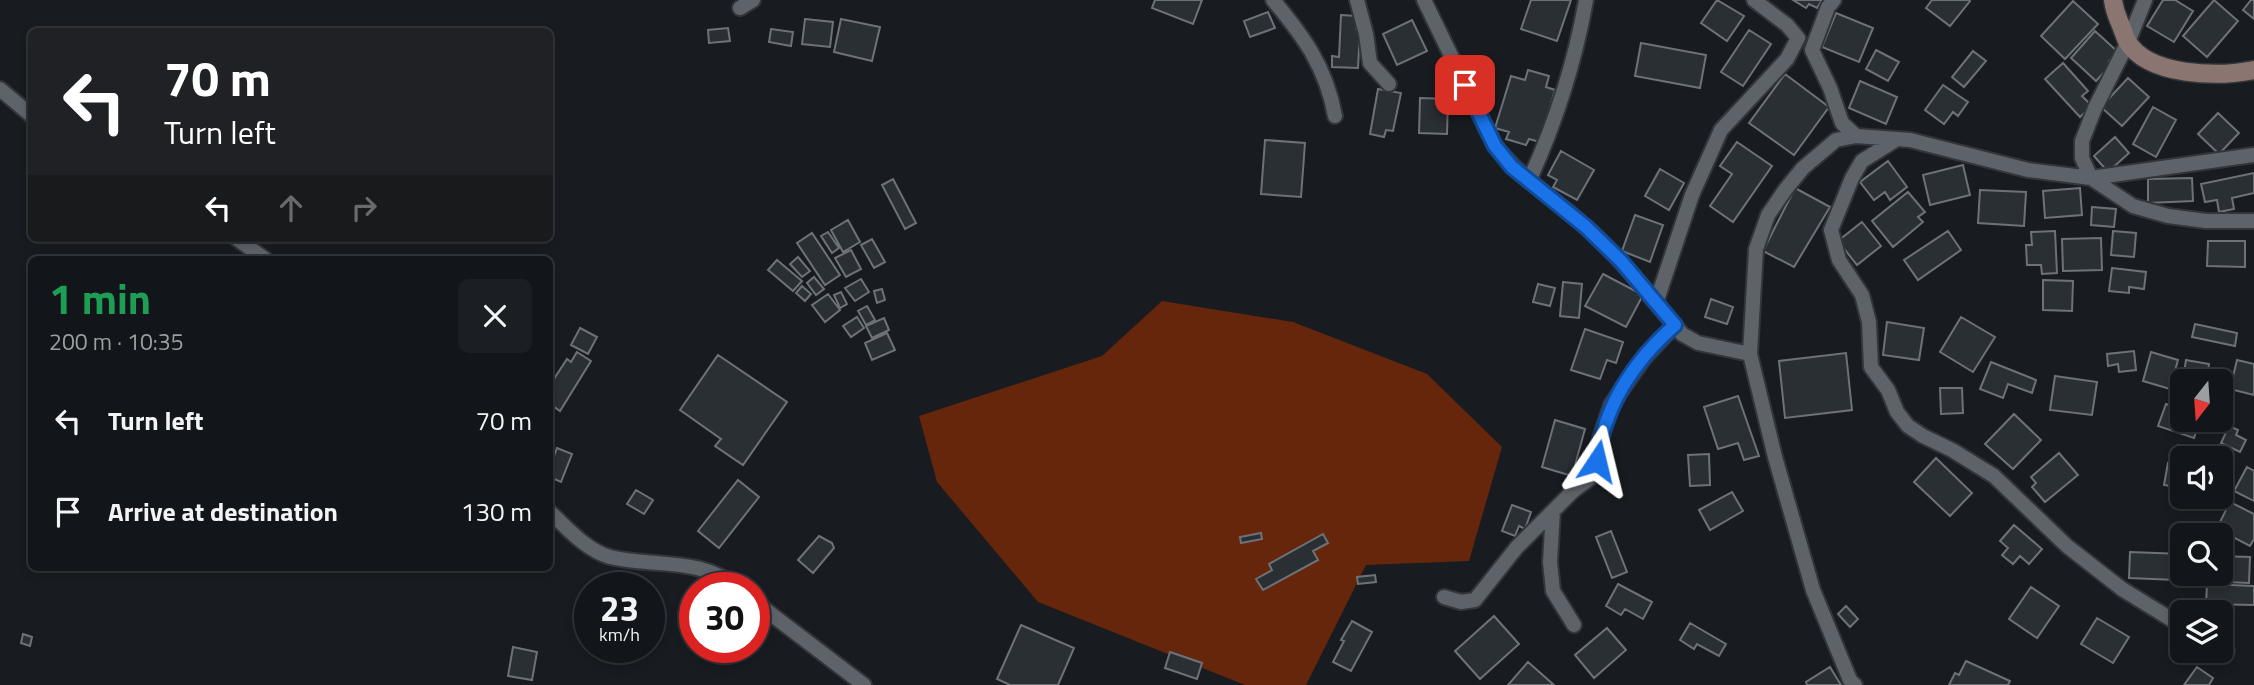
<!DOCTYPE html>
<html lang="en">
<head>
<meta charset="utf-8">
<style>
  body { margin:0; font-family:"Titillium Web",sans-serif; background:#1b1e22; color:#f1f3f6; height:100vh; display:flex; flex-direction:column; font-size:26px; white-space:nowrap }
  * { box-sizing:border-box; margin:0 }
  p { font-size:23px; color:#9c9fa2 }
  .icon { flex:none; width:38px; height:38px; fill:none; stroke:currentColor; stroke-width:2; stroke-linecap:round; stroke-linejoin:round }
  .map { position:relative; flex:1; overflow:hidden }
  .panel { position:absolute; left:28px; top:256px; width:525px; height:315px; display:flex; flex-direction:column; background:#121519; border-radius:10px; box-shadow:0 4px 10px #0003,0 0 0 2px #313438 }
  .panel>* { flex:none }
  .banner { position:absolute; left:28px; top:28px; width:525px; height:214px; border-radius:10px; box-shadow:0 4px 10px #0003,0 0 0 2px #313438; background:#202124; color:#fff; overflow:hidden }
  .needle { width:46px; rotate:197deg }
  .buttons { position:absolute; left:2170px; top:369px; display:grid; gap:14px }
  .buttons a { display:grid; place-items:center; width:63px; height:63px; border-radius:10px; background:#121519; box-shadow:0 4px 10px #0003,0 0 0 2px #313438; font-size:35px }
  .speed { position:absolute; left:574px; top:572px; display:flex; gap:14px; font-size:35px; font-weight:700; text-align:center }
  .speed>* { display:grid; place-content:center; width:91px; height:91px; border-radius:50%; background:#121519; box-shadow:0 4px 10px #0003,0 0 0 2px #313438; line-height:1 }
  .speed small { font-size:18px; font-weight:400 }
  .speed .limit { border:10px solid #d22; background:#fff; color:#111 }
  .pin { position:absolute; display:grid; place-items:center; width:60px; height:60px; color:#fff; margin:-30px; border-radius:14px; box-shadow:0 4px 10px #0006 }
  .me { position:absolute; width:77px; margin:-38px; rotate:10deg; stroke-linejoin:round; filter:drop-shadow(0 0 5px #0008) }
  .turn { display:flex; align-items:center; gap:24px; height:147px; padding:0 21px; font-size:32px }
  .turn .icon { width:91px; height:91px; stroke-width:2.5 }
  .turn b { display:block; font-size:49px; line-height:60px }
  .lanes { display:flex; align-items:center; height:66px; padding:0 21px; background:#0003; justify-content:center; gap:35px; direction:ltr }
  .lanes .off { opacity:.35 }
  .round { display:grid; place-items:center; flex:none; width:74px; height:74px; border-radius:10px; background:#1b1e22 }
  .summary { display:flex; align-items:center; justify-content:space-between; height:119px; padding:0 21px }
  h1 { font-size:42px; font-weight:700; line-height:52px; color:#1e9e55 }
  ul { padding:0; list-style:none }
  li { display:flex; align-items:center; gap:21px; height:91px; padding:0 21px }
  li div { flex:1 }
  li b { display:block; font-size:26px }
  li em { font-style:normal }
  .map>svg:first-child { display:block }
  .green { fill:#65260b }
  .building { fill:#2a2f34; stroke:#6d7279; stroke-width:2 }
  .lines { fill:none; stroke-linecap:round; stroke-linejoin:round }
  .street-casing { stroke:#323539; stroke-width:18 }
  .secondary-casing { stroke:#323539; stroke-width:21 }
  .street { stroke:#5e636a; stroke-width:14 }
  .secondary { stroke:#8a7571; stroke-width:18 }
  .route-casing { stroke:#114b97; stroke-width:18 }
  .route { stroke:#1a73e8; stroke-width:12 }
</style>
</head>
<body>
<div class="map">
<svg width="2254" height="685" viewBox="0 0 2254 685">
  <rect width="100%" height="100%" fill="#181c21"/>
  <!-- green -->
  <path class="green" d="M1162,301L1293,322L1427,374L1502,447L1469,561L1366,565L1306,685H1245L1038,602L937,482L919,416L1102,356Z"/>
  <!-- building -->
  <path class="building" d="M1155,0H1202L1193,24L1152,8Z
    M1531,0H1571L1557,41L1521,29Z
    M1717,0L1744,16L1727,41L1701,23Z
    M1793,0H1822L1817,8L1809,4L1806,8Z
    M1932,0H1969L1970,1L1950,26L1926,8Z
    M2163,0H2175L2193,11L2174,42L2147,26Z
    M2214,0L2238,21L2207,57L2183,36Z
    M2251,0H2254V19L2243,10Z
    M2073,1L2098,24L2065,59L2041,36Z
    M1268,12L1275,28L1250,37L1244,21Z
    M1836,13L1873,28L1859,62L1822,47Z
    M1341,15L1357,16L1356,29L1360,30L1358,68L1332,67V56L1339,57Z
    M805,19L833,22L830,47L802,44Z
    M841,19L880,27L872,61L834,52Z
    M1412,20L1427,51L1397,65L1383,34Z
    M728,28L730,41L709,43L708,30Z
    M771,29L793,32L791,46L769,42Z
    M1749,30L1771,44L1743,86L1721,72Z
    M2095,31L2118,52L2109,61L2112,64L2096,81L2071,58Z
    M1641,43L1706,55L1700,88L1635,76Z
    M1876,50L1899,62L1888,81L1866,69Z
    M1973,51L1986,61L1964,87L1952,77Z
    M2063,63L2088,91L2082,96L2092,106L2080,117L2045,79Z
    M1528,70L1549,76L1546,87L1555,90L1540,142L1529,139L1526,145L1506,139L1509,132L1495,128L1511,76L1525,80Z
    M1785,74L1829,107L1794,155L1749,123Z
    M2128,78L2149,97L2122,126L2101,107Z
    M1860,81L1897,97L1886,124L1849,108Z
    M1943,85L1968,102L1958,116L1953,112L1944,124L1925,110Z
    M1378,89L1401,93L1393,131L1386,130L1384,137L1370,134Z
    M1420,98L1448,99L1447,134L1419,133Z
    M2153,107L2176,120L2156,157L2133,144Z
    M2218,113L2239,133L2219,154L2198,134Z
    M2115,137L2129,153L2108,172L2094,156Z
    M1265,140L1305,143L1301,197L1261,194Z
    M1737,142L1772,166L1733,222L1710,206L1732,174L1720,166Z
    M1561,151L1594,170L1577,200L1553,187L1557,180L1548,175Z
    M1888,161L1907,187L1890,200L1885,192L1874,200L1860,182Z
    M1963,165L1970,195L1930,205L1923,175Z
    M1660,169L1684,183L1669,210L1645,196Z
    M2254,173V193L2232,198L2234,209L2219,212L2217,200L2205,202L2201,184Z
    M2192,178L2193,201L2148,203V179Z
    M893,179L916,223L905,229L882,185Z
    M1795,188L1830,207L1794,267L1763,251Z
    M2080,188L2082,215L2045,218L2043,191Z
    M1980,190L2026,192L2024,226L1978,223Z
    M1908,192L1925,212L1918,217L1923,222L1893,247L1872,221Z
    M2092,207L2116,209L2114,227L2091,225Z
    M1635,215L1663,225L1650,262L1622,251Z
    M848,220L860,242L843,252L831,230Z
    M1862,222L1881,246L1857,265L1838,241Z
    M1948,231L1961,250L1918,280L1904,260Z
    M2055,231L2057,273L2042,274L2041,265H2027L2026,245H2032L2031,232Z
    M2113,231L2136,233L2134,257L2111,255Z
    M828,232L839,248L832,253L821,236Z
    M812,233L840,275L825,285L797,243Z
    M2101,238L2102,270L2063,271L2062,239Z
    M872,239L885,262L874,268L861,245Z
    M2208,241H2245V267L2207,266Z
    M851,250L861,269L846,277L835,258Z
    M798,257L810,271L802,277L790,264Z
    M777,260L802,281L793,291L768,270Z
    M2112,268L2146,272L2144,289L2129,287V293L2109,291Z
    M1603,274L1643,295L1626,327L1585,306Z
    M814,277L824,289L816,295L807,283Z
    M861,279L869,292L855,301L845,288Z
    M2043,280L2073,281L2072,311L2043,310Z
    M1563,282L1582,284L1579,318L1560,316Z
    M1538,284L1555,288L1550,306L1533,302Z
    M802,286L811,294L805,301L796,293Z
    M882,289L885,300L877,303L874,291Z
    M841,292L847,304L840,308L834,295Z
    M828,294L840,310L825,322L812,305Z
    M1711,299L1733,307L1727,324L1705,317Z
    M867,306L875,320L866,325L858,311Z
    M857,317L864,328L851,337L843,326Z
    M1961,317L1995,337L1973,372L1940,352Z
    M884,318L889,330L872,338L866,326Z
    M1887,322L1924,328L1919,360L1883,355Z
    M2195,324L2237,333L2235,346L2192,337Z
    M580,328L597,337L588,354L571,345Z
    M1585,329L1623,342L1616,363L1607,360L1600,379L1571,370Z
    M887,333L895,350L872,360L865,343Z
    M2134,351L2136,370L2119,372L2118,364L2108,366L2107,354Z
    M577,352L591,361L560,411L550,404V396L554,388L550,385L567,359L571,362Z
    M2151,352L2178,360L2170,389L2143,381Z
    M1846,353L1852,410L1785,418L1779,361Z
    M718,355L787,402L743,465L715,446L721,439L680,410Z
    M2186,360L2209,364L2206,382L2183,379Z
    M2237,360L2254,364V395L2230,389Z
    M1991,362L2036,380L2032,393L2008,384L2003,398L1980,389Z
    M2055,376L2097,382L2092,415L2050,410Z
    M1940,388H1962L1963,413L1941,414Z
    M2174,392L2182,395V420H2200L2194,438L2158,426L2166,404L2169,405Z
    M1738,396L1759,456L1744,460L1738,443L1718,449L1704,407Z
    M2014,414L2041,440L2013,469L1985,444Z
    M2221,416L2225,417L2221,432L2203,428L2205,420H2221Z
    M1555,420L1585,429L1572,476L1542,467Z
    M2229,426L2238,430L2236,435L2246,440L2240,452L2221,443Z
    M2178,445L2234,455L2226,496L2221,495V458H2182V488L2164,485L2168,463L2175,464Z
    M557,448L572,454L561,482L550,477V467Z
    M2059,453L2078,475L2045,502L2032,487L2036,483L2031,477Z
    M1709,454L1710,485L1690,486L1688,455Z
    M1936,458L1972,493L1950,516L1914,482Z
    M2247,467L2254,471V501L2234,491Z
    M738,480L759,497L719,548L698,531Z
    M636,490L653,500L644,514L627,504Z
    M1732,492L1743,511L1710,530L1699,510Z
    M2230,502L2254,514V539L2250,546L2233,537L2228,547L2221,543V536H2213Z
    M1512,505L1531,512L1525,529L1519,526L1515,536L1502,531Z
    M2014,525L2042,549L2029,564L2020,556L2013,564L2002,555L2008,548L2000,541Z
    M1611,531L1627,572L1612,578L1596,537Z
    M1261,533L1262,539L1241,543L1240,537Z
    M1323,534L1328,543L1313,551L1318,560L1263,590L1256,579L1272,570L1269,564Z
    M819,536L832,543L834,548L813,573L798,560Z
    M2130,552L2182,554V574H2221V556L2250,557L2249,583L2129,578Z
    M1375,575L1376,582L1358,584L1357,577Z
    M1618,584L1652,602L1643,619L1625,609L1621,615L1606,606Z
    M2207,584L2254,586V605L2206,604Z
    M2031,587L2059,606L2037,638L2009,619Z
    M1846,606L1858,619L1850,627L1838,614Z
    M1494,616L1519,644L1480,679L1455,651Z
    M2097,618L2129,637L2113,663L2081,644Z
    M1352,621L1372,632L1351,671L1333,662L1344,641L1341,640Z
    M1690,623L1726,644L1719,656L1697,644L1694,649L1680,640Z
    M1021,625L1074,648L1058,685H1010L997,679Z
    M1607,628L1626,650L1594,678L1575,655Z
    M23,634L32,637L30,646L21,643Z
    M513,647L537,652L532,680L508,676Z
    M1170,652L1202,663L1197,679L1165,668Z
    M1966,661L2010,681L2008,685H1949L1955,673L1959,675Z
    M1528,662L1554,685H1508Z
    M1830,667L1841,685H1807L1806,682Z
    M2197,667L2213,678L2209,685H2184Z"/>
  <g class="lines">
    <!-- street casing -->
    <g class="street-casing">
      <path id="street" d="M1273,0C1304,37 1326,67 1335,116
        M1357,0L1366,34L1370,63L1389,84
        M1424,0L1495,146C1522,179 1556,200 1587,228C1613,251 1635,277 1656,303
        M1834,0L1828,7L1812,50L1830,88L1842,123L1856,136
        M2145,0L2128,42L2095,108L2082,141V158L2091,178L2133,206L2168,216L2206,221H2254
        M740,8L753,0
        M0,89L32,116
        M1897,139L1862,161L1852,178L1831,230L1839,260L1862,295L1869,322L1871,367L1888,390L1897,412L1908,426L1923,436L1952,450L1994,476L2067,546L2122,589L2182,626
        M1529,181C1555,124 1575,62 1586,0
        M236,238L265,259
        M1750,354L1698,343L1682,334L1656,303L1692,195L1721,130L1787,59L1798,38L1787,25L1754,0
        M1553,511L1550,562L1553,591L1574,625
        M550,512C567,528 586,550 610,557C655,568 699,556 738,588
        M1444,597L1461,602L1475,600L1517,547L1574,490L1589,479L1597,461L1600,438L1611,405L1644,358L1675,325
        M754,601L864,685
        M2221,648L2227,651
        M1855,685L1850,680L1813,590L1775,457L1750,354L1756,249L1768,215L1785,190L1803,168L1836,140L1856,136L1910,140L2028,170L2091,178L2254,155"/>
    </g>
    <!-- secondary casing -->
    <g class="secondary-casing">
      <path id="secondary" d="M2113,0C2114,8 2116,14 2119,21C2122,27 2124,35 2127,41C2148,77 2219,77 2254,70"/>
    </g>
    <!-- street -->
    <use href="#street" class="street"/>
    <!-- secondary -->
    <use href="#secondary" class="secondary"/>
  </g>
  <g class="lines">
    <!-- route casing -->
    <g class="route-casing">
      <path id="route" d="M1465,85L1495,146L1512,167L1586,227L1621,261L1675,325C1634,361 1604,407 1597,461"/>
    </g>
    <!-- route -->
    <use href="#route" class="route"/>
  </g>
</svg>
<div class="buttons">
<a><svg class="needle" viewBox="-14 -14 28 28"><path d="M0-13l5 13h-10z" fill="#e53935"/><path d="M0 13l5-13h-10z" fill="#9c9fa2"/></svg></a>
<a><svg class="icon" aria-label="sound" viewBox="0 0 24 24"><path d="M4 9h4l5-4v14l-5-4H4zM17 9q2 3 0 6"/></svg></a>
<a><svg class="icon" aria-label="search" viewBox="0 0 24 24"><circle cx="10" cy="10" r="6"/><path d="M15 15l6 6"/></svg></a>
<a><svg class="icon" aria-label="layers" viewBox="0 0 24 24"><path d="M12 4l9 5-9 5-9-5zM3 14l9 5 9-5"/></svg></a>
</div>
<div class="speed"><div>23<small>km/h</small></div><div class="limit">30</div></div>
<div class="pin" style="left:1465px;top:85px;background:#d93025"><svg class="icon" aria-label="arrive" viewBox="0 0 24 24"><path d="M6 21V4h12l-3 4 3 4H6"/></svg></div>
<svg class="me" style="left:1597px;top:461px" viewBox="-20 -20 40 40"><path d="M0-17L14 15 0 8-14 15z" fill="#1a73e8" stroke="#fff" stroke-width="4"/></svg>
<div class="banner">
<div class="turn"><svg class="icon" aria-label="left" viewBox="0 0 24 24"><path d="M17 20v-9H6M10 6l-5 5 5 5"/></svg><div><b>70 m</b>Turn left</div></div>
<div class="lanes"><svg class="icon" aria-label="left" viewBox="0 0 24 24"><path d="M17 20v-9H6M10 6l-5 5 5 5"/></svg><svg class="icon off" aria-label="ahead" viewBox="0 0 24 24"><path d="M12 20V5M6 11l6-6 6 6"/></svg><svg class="icon off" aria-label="right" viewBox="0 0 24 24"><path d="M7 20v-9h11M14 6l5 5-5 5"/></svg></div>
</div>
<section class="panel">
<div class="summary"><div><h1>1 min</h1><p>200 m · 10:35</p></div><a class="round"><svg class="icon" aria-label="close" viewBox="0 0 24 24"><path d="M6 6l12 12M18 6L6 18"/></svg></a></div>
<ul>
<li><svg class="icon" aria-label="left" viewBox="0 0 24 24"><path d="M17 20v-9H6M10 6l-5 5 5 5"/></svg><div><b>Turn left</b></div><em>70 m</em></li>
<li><svg class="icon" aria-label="arrive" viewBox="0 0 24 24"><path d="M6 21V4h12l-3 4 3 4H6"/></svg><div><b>Arrive at destination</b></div><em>130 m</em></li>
</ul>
</section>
</div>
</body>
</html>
